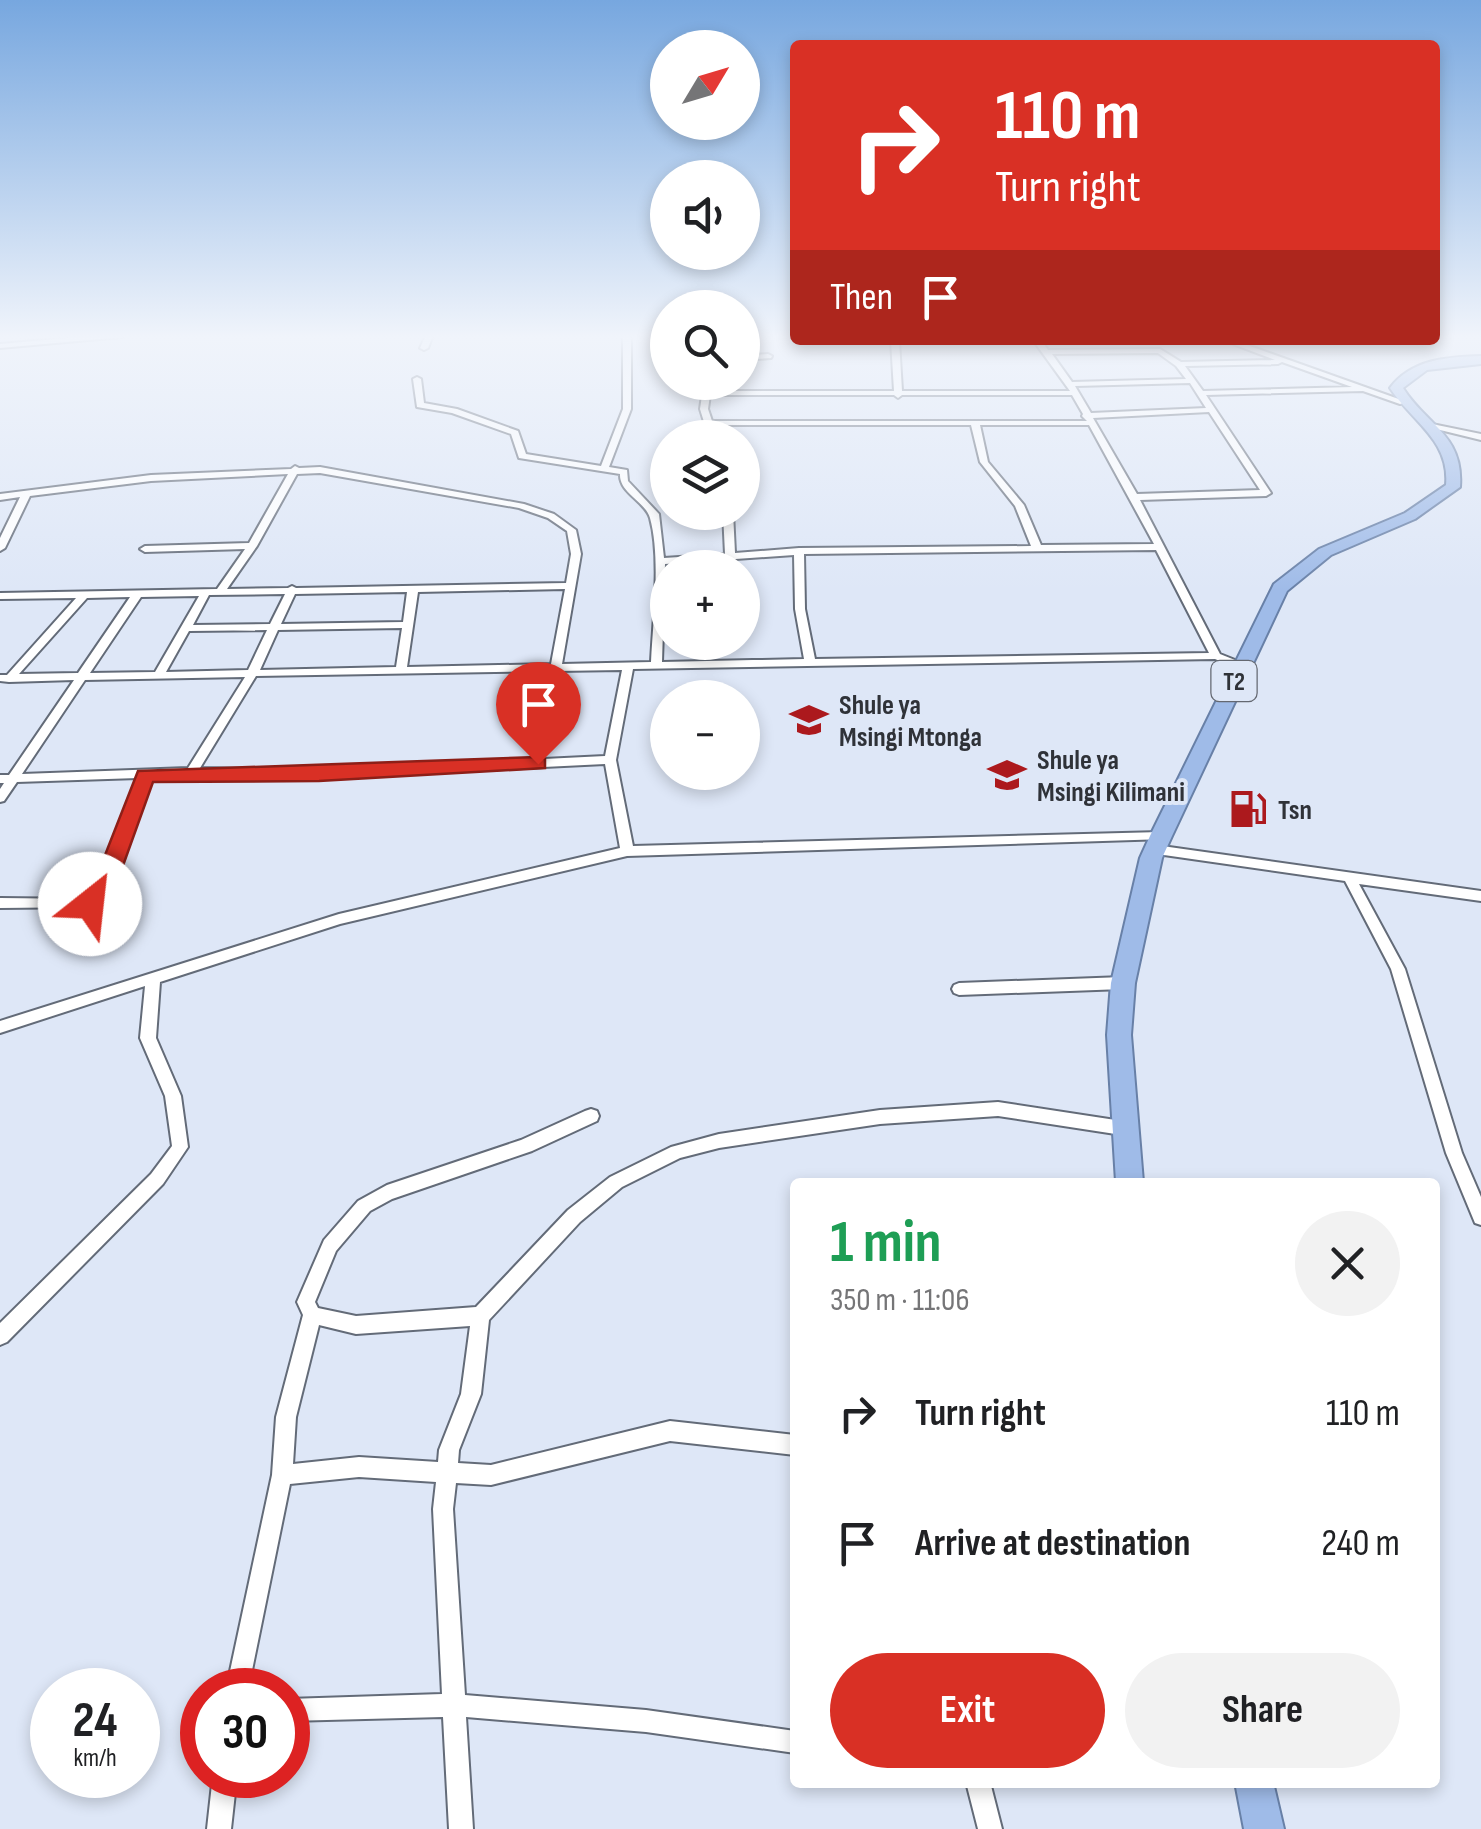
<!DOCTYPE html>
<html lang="en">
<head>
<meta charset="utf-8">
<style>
  body { margin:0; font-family:"Sofia Sans Condensed",sans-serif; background:#f2f2f2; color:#202124; height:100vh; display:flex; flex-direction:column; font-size:38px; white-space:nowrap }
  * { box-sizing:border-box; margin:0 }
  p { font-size:32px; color:#757577 }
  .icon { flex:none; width:55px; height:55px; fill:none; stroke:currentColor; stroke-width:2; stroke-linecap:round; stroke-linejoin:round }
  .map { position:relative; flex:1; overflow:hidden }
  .side { position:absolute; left:790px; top:1178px; width:650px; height:610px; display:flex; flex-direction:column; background:#fff; border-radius:10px; box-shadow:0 5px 15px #0003 }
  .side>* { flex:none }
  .hud { position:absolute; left:790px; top:40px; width:650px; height:305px; border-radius:10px; box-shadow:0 5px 15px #0003; background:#d93025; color:#fff; overflow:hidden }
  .needle { width:65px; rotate:52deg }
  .fabs { position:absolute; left:650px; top:30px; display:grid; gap:20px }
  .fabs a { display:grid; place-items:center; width:110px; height:110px; border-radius:50%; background:#fff; box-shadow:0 5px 15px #0003; font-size:50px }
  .speed { position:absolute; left:30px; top:1668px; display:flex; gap:20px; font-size:50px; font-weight:700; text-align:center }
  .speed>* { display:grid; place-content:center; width:130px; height:130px; border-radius:50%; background:#fff; box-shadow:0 5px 15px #0003; line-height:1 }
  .speed small { font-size:25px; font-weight:400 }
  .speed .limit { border:15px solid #d22; background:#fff; color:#111 }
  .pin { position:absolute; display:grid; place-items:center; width:85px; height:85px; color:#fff; margin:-102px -42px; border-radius:50% 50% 50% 0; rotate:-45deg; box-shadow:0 0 10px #0007 }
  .pin .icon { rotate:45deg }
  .me { position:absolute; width:110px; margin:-55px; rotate:29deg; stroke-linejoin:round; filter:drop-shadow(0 0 8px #0008) }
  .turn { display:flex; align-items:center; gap:35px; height:210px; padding:0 40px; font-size:45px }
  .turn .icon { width:130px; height:130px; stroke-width:2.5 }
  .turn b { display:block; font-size:70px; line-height:85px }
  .then { display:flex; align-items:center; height:95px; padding:0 40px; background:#0003; gap:20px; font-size:38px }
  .round { display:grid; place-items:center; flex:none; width:105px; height:105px; border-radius:52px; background:#f2f2f2 }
  .overview { display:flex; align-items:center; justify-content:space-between; height:170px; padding:0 40px }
  h1 { font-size:60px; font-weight:700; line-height:75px; color:#1e9e55 }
  .primary-button { display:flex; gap:20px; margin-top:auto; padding:20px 40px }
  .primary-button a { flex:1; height:115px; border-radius:60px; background:#d93025; color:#fff; font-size:40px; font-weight:700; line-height:115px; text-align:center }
  .primary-button a+a { background:#f2f2f2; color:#202124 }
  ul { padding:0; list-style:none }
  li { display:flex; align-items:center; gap:30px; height:130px; padding:0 40px }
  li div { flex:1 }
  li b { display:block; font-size:38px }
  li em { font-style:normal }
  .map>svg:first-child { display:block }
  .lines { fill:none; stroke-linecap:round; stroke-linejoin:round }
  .minor-casing { stroke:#636b78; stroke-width:4 }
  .trunk-casing { stroke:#6880a7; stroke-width:4 }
  .minor { fill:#fff; fill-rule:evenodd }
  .trunk { fill:#9fbbe8; fill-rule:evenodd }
  .route { fill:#d93025; stroke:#8d1f18; stroke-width:2.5 }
  .labels { text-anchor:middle; stroke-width:8; stroke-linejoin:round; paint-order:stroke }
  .shield { fill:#dee7f7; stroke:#646871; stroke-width:2.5 }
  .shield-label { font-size:25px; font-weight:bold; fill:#2f3238 }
  .poi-label { font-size:28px; font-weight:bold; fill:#2f3238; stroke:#dee7f7; text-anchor:start }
</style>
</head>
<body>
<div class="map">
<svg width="1481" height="1829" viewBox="0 0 1481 1829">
  <rect width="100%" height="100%" fill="#dee7f7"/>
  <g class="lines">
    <!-- minor casing -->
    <g class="minor-casing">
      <path id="minor" d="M101,335H126L122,337L0,348V344Z
        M426,335H433L428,348L424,350L420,348Z
        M623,335H631V409L609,467L627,470L628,481L659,514L664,558L725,554L723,512H733L735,553L799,548L1031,546L1015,506L980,462L971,425H713L717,438H709L700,409L704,382H712L711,391H894L891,340H899L902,391H1070L1033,340H1041L1048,350L1160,349L1181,362L1275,360L1222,340H1233L1407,402L1400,404L1363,391L1206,395L1271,493L1266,496L1140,500L1220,654L1245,664V668H1237L1215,659L633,669L616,760L633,846L1161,832L1167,836L1166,839L627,856L340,924L160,982L156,1038L181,1096L188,1147L163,1184L7,1342L0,1345V1323L151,1174L172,1146L165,1096L140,1038L145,986L0,1033V1021L339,914L620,848L605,764L319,778L150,777L116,874L95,907L0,908V898L86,899L103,873L138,778L17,782L4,801L0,802V789L4,783H0V775H9L74,680L9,682L0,681V675H7L76,598L0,599V593L217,589L245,549L145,552L140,549L145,546L249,543L288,474L151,481L30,496L5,548L0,551V538L20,497L0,500V494L151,475L291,469L295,466L299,468L320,467L524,504L554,514L576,530L581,554L562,664L651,662C653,620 661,558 650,518C645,501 619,493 620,474L519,458L511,434L452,413L417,407L413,379L417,377L421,379L424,403L457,409L518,431L526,454L601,466L623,409ZM1158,353L1176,366L1186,379L1072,382L1052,354ZM1282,362L1352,387L1203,391L1185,366L1278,364ZM1190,383L1206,408L1091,413L1075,386ZM710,395H894L898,398L902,395H1072L1083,414L1082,416L1087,421H712L708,409ZM1209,412L1260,490L1137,494L1093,418ZM980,425H1089L1154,544L1041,545L1024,505L988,462ZM320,473L519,508L548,518L567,531L571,554L566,583L296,588L292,586L288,588L227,589L257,546L297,474ZM1156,550L1209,653L815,659L805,609L804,554ZM794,555L795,609L804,659L662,662L665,564ZM565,589L551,664L407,667L418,592ZM407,592L403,622L281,624L295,594ZM285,594L270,624L193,625L209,595ZM199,596L155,672L90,673L141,597ZM130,597L78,673L19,674L87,598ZM402,628L396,667L260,670L278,630ZM267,630L248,670L166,672L189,631ZM622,670L605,756L319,770L200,768L256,676ZM245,677L188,768L22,774L85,680Z
        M768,354L772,356L771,358L742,360V356Z
        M1432,424L1481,434V440L1432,428Z
        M1155,845L1481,891V901L1359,884L1405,969L1462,1153L1481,1197V1225L1475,1223L1446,1153L1391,969L1345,881L1150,853L1148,850Z
        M1123,977L1128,979L1130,983L1128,987L1123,989L959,995L954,993L952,989L954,985L959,983Z
        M998,1102L1122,1121L1128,1123L1130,1128L1128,1133L1122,1135L998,1116L880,1124L719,1148L680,1158L622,1187L580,1222L489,1320L481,1394L459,1450L458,1463L491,1465L670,1421L795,1435V1455L670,1441L491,1485L456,1483L453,1509L465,1695L646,1710L795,1731V1753L646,1732L466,1717L473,1829H449L443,1717L288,1721V1699L442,1694L433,1509L436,1482L359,1477L290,1484L248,1690H226L272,1475L276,1417L303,1315L297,1302L324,1240L358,1201L387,1185L521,1140L585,1111L591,1109L597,1111L599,1116L597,1121L532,1151L392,1199L370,1211L336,1251L315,1302L318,1308L356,1316L476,1307L568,1210L610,1177L671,1147L719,1134L880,1110ZM319,1325L356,1334L470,1326L461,1394L439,1450L438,1462L359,1457L293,1464L296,1417Z
        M213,1775H237L231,1829H207Z
        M966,1782H990L1002,1829H978Z"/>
    </g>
    <!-- trunk casing -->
    <g class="trunk-casing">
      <path id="trunk" d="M1481,356V364L1427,370L1403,388C1427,426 1464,435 1460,487L1415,519L1331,555L1287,591L1172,836L1162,858L1135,983L1131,1035L1143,1182H1116L1107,1035L1111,983L1140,858L1150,836L1274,584L1319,549L1405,513L1446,485C1450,440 1412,422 1390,388C1412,359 1447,357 1481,356Z
        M1235,1782H1273L1284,1829H1244Z"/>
    </g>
    <!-- minor -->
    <use href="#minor" class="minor"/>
    <!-- trunk -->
    <use href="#trunk" class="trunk"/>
  </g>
  <!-- sky -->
  <linearGradient id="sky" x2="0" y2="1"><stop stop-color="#77a7df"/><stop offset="0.57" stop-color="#f0f4fb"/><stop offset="1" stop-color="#f0f4fb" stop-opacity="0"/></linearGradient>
  <rect width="1481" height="591" fill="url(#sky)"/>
  <!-- route -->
  <path class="route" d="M538,757L545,759V768L319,781L153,782L120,874L98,910L90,912L79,904L98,873L138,771Z"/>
  <!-- icons -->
  <defs>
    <g id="school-bare" transform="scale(3)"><path d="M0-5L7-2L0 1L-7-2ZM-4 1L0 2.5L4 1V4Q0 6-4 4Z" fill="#ac191d" stroke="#dee7f7" stroke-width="2.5" paint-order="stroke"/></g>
    <g id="fuel-bare" transform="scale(3)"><path d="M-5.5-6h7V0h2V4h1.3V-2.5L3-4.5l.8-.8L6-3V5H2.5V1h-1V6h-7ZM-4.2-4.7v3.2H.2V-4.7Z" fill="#ac191d" stroke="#dee7f7" stroke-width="2.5" paint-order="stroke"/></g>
  </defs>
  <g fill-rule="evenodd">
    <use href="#school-bare" x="809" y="720"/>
    <use href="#school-bare" x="1007" y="775"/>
    <use href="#fuel-bare" x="1248" y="809"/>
  </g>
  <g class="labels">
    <!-- shield labels -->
    <rect class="shield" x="1211.5" y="661" width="45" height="40" rx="8"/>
    <g class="shield-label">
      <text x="1234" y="690">T2</text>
    </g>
    <!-- poi labels -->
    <g class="poi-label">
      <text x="839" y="714">Shule ya<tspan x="839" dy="32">Msingi Mtonga</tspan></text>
      <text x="1037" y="769">Shule ya<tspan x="1037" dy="32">Msingi Kilimani</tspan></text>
      <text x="1278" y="819">Tsn</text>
    </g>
  </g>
</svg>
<div class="fabs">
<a><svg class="needle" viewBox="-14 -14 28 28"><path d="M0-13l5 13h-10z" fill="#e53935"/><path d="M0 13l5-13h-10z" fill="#757577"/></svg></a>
<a><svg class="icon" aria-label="sound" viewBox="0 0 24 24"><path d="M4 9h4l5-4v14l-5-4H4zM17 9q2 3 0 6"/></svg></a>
<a><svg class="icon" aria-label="search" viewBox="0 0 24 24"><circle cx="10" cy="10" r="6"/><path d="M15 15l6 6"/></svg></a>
<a><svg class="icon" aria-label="layers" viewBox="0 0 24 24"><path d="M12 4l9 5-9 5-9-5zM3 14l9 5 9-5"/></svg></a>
<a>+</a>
<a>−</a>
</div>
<div class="speed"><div>24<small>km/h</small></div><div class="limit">30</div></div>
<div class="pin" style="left:538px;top:764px;background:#d93025"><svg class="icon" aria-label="arrive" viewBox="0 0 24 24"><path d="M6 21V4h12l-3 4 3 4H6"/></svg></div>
<svg class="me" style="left:90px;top:904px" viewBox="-20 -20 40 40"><circle r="19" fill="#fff"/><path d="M0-13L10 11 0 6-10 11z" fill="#d93025"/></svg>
<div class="hud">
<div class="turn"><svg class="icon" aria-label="right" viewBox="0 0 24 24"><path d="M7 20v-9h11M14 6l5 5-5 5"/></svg><div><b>110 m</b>Turn right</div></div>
<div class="then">Then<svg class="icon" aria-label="arrive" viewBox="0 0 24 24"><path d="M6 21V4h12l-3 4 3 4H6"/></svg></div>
</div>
<section class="side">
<div class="overview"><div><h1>1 min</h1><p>350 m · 11:06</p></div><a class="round"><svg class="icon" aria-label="close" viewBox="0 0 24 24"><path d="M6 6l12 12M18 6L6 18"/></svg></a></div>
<ul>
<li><svg class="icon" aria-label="right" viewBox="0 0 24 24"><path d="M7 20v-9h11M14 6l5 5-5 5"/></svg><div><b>Turn right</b></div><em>110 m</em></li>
<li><svg class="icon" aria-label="arrive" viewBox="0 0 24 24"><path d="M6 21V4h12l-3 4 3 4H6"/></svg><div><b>Arrive at destination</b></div><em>240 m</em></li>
</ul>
<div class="primary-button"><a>Exit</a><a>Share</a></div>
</section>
</div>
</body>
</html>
